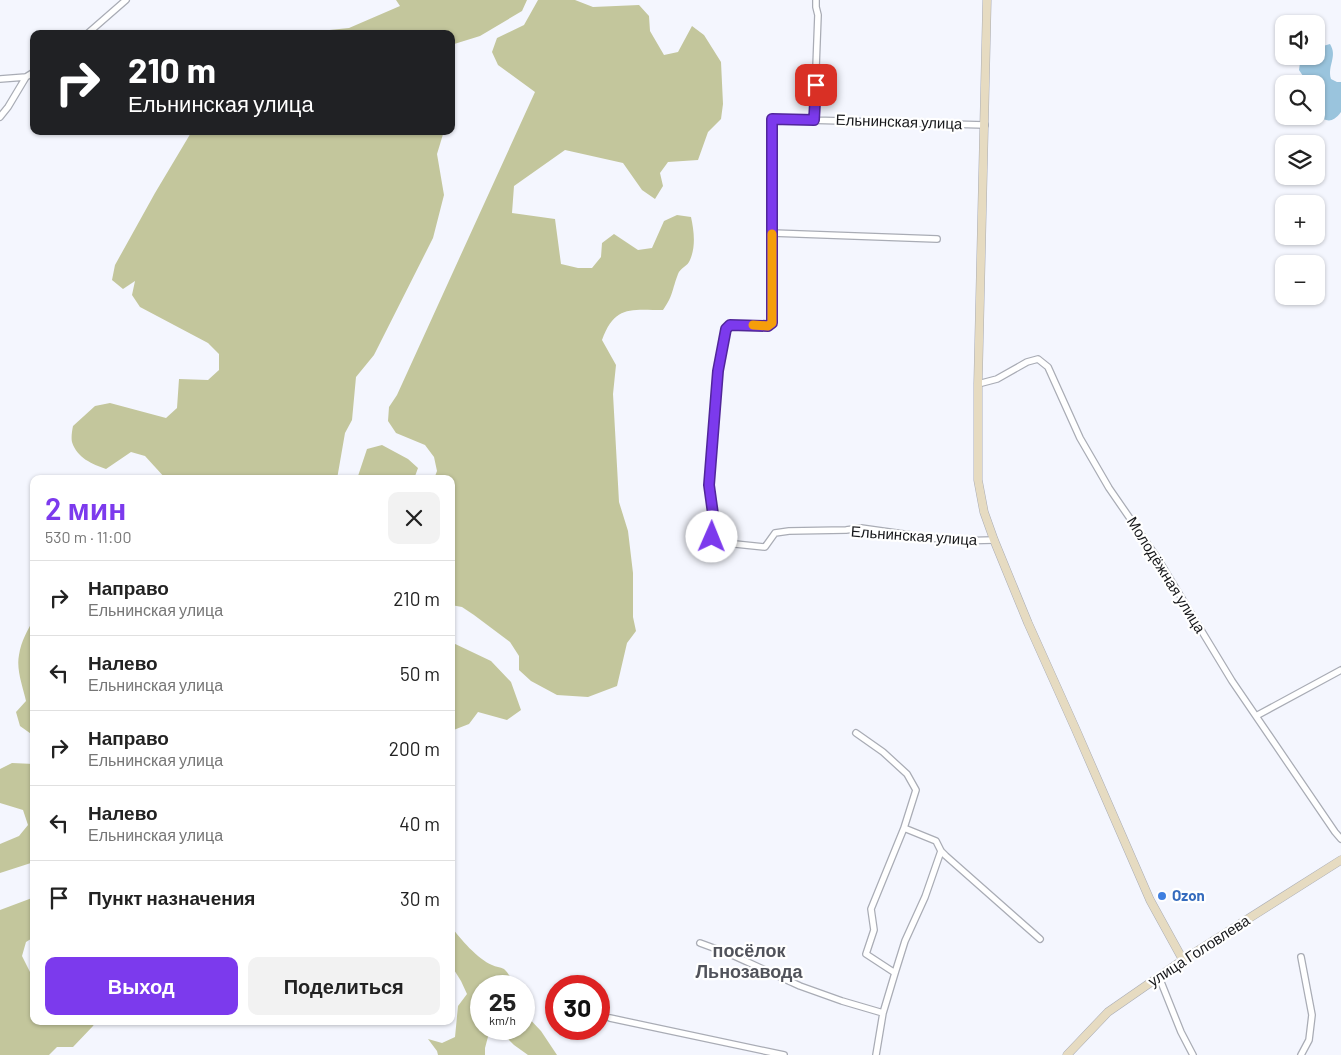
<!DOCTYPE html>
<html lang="ru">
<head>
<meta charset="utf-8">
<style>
  body { margin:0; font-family:Barlow,sans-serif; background:#f2f2f2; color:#222; height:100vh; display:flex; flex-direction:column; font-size:19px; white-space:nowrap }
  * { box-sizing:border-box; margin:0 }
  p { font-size:16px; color:#767676 }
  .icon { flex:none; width:28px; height:28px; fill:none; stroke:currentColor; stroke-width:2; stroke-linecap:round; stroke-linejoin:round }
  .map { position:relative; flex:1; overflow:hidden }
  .sheet { position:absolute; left:30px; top:475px; width:425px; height:550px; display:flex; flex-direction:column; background:#fff; border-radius:10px; box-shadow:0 1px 4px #0004 }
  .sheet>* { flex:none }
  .banner { position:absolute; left:30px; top:30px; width:425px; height:105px; border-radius:10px; box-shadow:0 1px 4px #0004; background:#202124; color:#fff; overflow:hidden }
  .buttons { position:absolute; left:1275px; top:15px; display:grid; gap:10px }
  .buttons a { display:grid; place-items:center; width:50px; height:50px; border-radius:10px; background:#fff; box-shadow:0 1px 4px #0004; font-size:25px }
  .speed { position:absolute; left:470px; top:975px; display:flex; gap:10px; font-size:25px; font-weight:700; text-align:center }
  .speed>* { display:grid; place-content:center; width:65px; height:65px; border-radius:50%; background:#fff; box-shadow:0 1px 4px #0004; line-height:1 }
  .speed small { font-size:12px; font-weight:400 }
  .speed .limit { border:8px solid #d22; background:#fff; color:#111 }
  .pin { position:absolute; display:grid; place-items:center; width:42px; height:42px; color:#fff; margin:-21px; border-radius:10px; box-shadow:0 2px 8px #0006 }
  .me { position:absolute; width:55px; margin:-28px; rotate:1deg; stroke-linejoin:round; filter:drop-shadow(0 0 4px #0008) }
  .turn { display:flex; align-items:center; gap:18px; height:105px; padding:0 15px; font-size:22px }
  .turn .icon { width:65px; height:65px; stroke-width:2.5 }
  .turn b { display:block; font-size:35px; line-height:42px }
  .round { display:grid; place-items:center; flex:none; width:52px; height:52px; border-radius:10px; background:#f2f2f2 }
  .head { display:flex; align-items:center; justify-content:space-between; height:85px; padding:0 15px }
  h1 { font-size:30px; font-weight:600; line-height:38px; color:#7c3aed }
  .cta { display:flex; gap:10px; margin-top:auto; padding:10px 15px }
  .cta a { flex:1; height:58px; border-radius:10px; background:#7c3aed; color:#fff; font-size:20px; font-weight:600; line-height:58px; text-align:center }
  .cta a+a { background:#f2f2f2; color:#222 }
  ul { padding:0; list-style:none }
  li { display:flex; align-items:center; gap:15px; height:75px; padding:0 15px; border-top:1px solid #e0e0e0 }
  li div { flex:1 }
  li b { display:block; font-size:19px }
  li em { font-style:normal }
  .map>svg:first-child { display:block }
  .forest { fill:#c3c69c }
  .water { fill:#9ac4dd }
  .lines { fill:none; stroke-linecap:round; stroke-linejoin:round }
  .street-casing { stroke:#a9acb5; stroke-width:8 }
  .secondary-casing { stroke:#a9acb5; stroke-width:9 }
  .street { stroke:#fff; stroke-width:5.5 }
  .secondary { stroke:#e6dbc1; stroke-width:8 }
  .route-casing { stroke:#51269a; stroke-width:12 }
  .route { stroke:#7c3aed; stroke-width:9 }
  .slow { stroke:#f59e0b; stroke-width:9 }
  .shop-dot { fill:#3f7fe0; stroke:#fff; stroke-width:2 }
  .labels { text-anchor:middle; stroke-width:4.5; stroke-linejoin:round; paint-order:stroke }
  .street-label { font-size:15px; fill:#16171a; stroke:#fff }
  .shop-label { font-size:15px; font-weight:bold; fill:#366cbe; stroke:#fff; text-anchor:start }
  .quarter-label { font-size:18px; font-weight:bold; fill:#51535b; stroke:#fff }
</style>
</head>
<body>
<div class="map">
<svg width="1341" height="1055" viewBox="0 0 1341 1055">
  <rect width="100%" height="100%" fill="#f4f6fe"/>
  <!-- forest -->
  <path class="forest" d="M396,0H527L522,11L480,36L451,45V34H315L320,31L349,28L400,6Z
    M538,0H575L593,7L639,5L649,16L650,31L664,55L678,52L692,26L704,35L721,62L723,104L721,119L708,132L698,160L668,162L660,173L663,186L655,199L642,190L623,163L565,150L514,186L512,213L555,219L561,264L578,268H592L601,257L602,243L614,234L638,250L652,248L664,221L677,215L691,217C694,231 696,246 690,260C688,266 680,268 678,274C672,290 673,296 663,310C630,310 615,305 602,340L616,365L613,394L619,502L628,531L633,573V617L636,631L627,643L617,686L588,697L557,695L531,681L519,670V656L510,642L474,615L462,607L451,605V479H434L437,471L434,457L425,445L396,433L388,421L389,407L397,395L535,92L498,65L492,52L497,38L524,25Z
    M192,131H444L437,154L444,195L433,238L374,355L356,377L352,420L345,433L337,479H166L145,456L131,452L106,469C92,464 77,458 72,442C71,438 72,431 73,426L95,406L110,403L166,418L177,408L179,379L208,380L219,370V354L208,343L140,307L132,295L135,281L123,289L112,280L115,265L155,193Z
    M382,445L408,459L418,468L414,479H357L367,449Z
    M34,618V736L20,726L16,712L26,701C23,687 16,670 19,655C21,641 28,630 34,618Z
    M451,642L491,661L511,682L521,710L507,720L478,712L469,724L451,731Z
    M12,763L34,764V862L0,873V844L19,836L28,825L23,810L0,803V769Z
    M32,898H34V937L26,942L22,956L34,980V1021H96L93,1026L73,1047H57L49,1055H0V910Z
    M451,926C460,939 478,959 492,965C496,967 500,967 504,969C508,972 513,981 513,986H481V1029H524V1013L541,1031L557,1055H528L514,1045L502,1033H489L485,1048V1055H438L437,1051L428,1039L442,1043L455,1037L458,1006L467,994L461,981L451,965Z"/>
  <!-- water -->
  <path class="water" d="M1330,44C1338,57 1327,65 1331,79L1337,82H1341V112C1332,124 1327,121 1316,116V84H1304L1303,76L1299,70L1300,63L1307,59L1314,62L1321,60L1325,54L1323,46Z"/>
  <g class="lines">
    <!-- street casing -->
    <g class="street-casing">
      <path id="street" d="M87,34L126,0
        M0,79L26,77L34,72
        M0,117L8,107L26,77
        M814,120L818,15L816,7V0
        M985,125L772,119V323L769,326L730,325L726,329L718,371L709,485L713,514L712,537L716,542L765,547L775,533L789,531L846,530L861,528L953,541L994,540
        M772,233L937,239
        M978,384L997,379L1027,362L1038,359L1048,367L1080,438L1109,488L1158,559L1232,681L1335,832L1341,839
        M1256,716L1341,670
        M856,733L883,752L907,774L916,790L904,828L936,841L941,851L946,856L1040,939
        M700,943L730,954L800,986L842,1001L883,1013
        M1301,957L1312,1015L1309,1040L1301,1055
        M895,973L866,954L874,930L871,909L904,828
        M1159,977L1181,1032L1193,1055
        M610,1018L784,1055
        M876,1055L883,1013L895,973L905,941L925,897L941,851"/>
    </g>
    <!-- secondary casing -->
    <g class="secondary-casing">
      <path id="secondary" d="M987,0L978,384V480L984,512L994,540L1028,623L1076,730L1150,900L1183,960
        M1067,1055L1108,1012L1183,960L1341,860"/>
    </g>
    <!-- street -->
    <use href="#street" class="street"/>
    <!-- secondary -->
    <use href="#secondary" class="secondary"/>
  </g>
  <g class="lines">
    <!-- route casing -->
    <g class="route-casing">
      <path id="route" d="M712,537L713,514L709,485L718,371L726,329L730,325L768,326L772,323V119L814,120L816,85"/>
    </g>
    <!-- route -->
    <use href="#route" class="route"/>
    <!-- slow -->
    <path class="slow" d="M753,325L768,326L772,323V234"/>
  </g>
  <!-- markers -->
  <circle class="shop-dot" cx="1162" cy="896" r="5"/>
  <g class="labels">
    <!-- street labels -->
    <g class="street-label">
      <text transform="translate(899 122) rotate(2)" y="5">Ельнинская улица</text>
      <text transform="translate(914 536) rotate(4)" y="5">Ельнинская улица</text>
      <text transform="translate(1166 575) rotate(58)" y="5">Молодёжная улица</text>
      <text transform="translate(1199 951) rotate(-33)" y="5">улица Головлева</text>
    </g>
    <!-- shop labels -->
    <g class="shop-label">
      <text x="1172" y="901">Ozon</text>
    </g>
    <!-- quarter labels -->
    <g class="quarter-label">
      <text x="749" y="957">посёлок<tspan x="749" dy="21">Льнозавода</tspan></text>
    </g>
  </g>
</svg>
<div class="buttons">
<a><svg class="icon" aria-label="sound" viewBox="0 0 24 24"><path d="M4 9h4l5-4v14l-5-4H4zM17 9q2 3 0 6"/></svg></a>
<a><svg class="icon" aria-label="search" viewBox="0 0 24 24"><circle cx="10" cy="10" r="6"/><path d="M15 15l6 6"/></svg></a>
<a><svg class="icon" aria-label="layers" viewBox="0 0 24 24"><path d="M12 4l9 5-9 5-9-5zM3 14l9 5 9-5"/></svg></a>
<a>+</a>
<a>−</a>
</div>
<div class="speed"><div>25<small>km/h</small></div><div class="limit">30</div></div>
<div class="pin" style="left:816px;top:85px;background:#d93025"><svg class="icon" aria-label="arrive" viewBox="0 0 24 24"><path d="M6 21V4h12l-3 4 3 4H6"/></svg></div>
<svg class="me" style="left:712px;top:537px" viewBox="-20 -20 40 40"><circle r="19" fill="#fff"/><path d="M0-13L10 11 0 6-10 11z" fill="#7c3aed"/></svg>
<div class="banner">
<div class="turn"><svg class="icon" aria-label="right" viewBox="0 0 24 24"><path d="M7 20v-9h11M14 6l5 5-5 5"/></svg><div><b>210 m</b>Ельнинская улица</div></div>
</div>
<section class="sheet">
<div class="head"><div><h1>2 мин</h1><p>530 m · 11:00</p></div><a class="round"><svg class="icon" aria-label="close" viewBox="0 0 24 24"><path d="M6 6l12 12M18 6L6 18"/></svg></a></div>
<ul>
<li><svg class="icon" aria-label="right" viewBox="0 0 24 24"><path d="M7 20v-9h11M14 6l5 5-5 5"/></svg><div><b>Направо</b><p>Ельнинская улица</p></div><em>210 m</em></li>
<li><svg class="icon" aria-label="left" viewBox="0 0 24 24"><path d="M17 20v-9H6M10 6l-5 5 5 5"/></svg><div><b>Налево</b><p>Ельнинская улица</p></div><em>50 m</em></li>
<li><svg class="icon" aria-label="right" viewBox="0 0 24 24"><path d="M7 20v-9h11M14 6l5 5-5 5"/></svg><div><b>Направо</b><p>Ельнинская улица</p></div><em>200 m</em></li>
<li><svg class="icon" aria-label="left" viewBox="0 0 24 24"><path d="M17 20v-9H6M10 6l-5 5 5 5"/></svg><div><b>Налево</b><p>Ельнинская улица</p></div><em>40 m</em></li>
<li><svg class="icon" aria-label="arrive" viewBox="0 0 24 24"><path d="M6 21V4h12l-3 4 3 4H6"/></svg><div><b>Пункт назначения</b></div><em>30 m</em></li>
</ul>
<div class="cta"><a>Выход</a><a>Поделиться</a></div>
</section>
</div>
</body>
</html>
